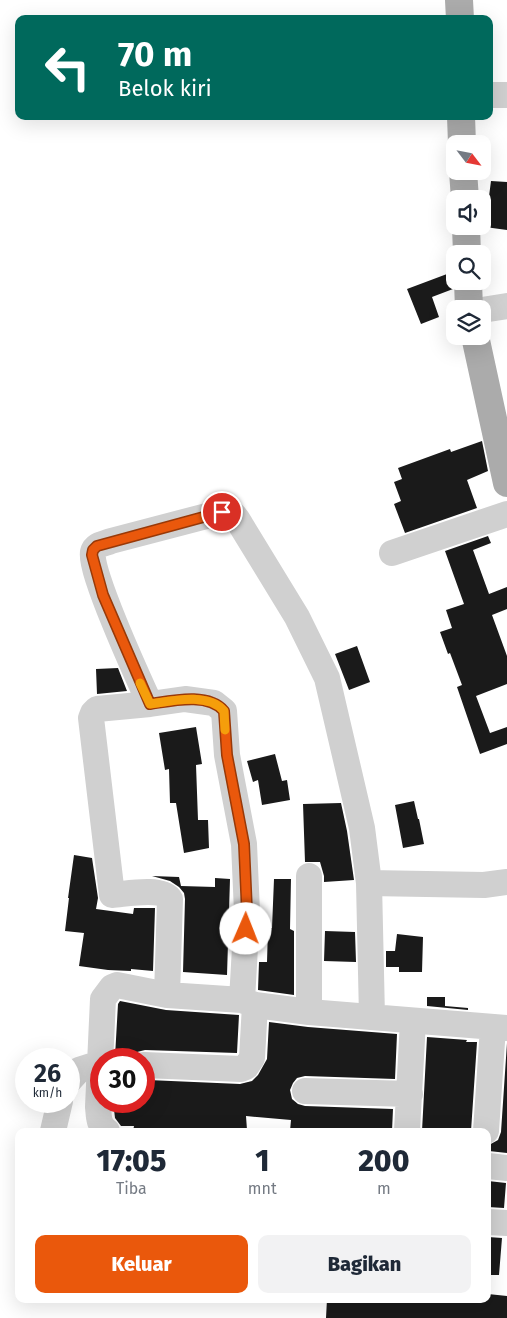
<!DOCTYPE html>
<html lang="id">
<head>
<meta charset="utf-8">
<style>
  body { margin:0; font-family:"Fira Sans",sans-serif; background:#f2f2f3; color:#1f2937; height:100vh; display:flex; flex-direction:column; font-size:19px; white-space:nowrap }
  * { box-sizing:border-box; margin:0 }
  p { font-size:16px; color:#747a83 }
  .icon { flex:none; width:28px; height:28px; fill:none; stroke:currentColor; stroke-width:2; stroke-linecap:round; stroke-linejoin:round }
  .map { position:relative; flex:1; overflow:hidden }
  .details { position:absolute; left:15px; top:1128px; width:476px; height:175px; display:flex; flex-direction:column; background:#fff; border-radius:10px; box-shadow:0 5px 20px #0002 }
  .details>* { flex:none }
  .hud { position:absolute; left:15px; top:15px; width:478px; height:105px; border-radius:10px; box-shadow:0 5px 20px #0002; background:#00695c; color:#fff; overflow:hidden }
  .needle { width:32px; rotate:122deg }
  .fabs { position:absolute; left:446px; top:135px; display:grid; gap:10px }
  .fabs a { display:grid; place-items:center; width:45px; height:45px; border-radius:10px; background:#fff; box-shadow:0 5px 20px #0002; font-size:25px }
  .speed { position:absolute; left:15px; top:1048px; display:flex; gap:10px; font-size:25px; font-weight:700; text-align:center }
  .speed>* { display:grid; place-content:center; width:65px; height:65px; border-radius:50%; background:#fff; box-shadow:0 5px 20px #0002; line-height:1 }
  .speed small { font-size:12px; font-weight:400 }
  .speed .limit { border:8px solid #d22; background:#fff; color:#111 }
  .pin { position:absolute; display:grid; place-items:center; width:42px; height:42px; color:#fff; margin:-21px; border:2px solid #fff; border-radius:50%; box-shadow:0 1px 5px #0007 }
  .me { position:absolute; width:55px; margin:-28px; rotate:1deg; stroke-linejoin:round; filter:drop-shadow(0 0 4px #0008) }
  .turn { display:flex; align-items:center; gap:18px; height:105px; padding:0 20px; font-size:22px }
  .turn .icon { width:65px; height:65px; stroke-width:2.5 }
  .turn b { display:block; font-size:35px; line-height:42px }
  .eta { display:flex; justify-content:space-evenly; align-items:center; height:85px; text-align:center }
  .eta b { font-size:30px; font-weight:800; line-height:35px }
  .action { display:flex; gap:10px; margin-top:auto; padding:10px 20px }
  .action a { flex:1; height:58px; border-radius:10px; background:#ea580c; color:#fff; font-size:20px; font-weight:800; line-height:58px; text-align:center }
  .action a+a { background:#f2f2f3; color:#1f2937 }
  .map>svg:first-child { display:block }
  .building { fill:#1a1a1a }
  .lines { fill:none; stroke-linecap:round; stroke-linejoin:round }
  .minor { stroke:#d0d0d0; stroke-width:26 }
  .major { stroke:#ababab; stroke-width:28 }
  .route-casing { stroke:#983908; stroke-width:12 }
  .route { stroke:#ea580c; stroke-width:9 }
  .slow { stroke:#f59e0b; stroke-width:9 }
</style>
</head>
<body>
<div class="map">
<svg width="507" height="1318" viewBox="0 0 507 1318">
  <rect width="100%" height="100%" fill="#fff"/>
  <!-- building -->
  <path class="building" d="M491,181L507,182V230L485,227Z
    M455,271L453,289L432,297L439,317L421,324L407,289Z
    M482,441L488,471L467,480L477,508L405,533L394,504L401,501L394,482L402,479L398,468L450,449L451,452Z
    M488,536L491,543L473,550L489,594L507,587V609L492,615L507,656V684L476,696L490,733L507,727V744L480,754L457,687L462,685L450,653L448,654L440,632L452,628L446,610L464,604L445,551Z
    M357,646L370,682L349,690L335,654Z
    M118,668L127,691L97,694L96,669Z
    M196,727L202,764L196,765L198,820H208L209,848L184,853L176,803H170L169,769L165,770L159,733Z
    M275,754L282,781L287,780L290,800L262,805L258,780L253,782L247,761Z
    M414,801L418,819H419L424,844L403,848L395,805Z
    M341,803L347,831L354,880L324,882V876L320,862H305L303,804Z
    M74,855L92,858L98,898L96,909L133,914L134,908H155L153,971L131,969V971L108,970L79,966L84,933L65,931L69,898H68Z
    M152,876L179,877L181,886L215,887V878L230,879L227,975L183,972L185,899L184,893L179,887L170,881Z
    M274,879H291L290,929L294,931V995L258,990L259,962H267L268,928H272Z
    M325,931L355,932L356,962L324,961Z
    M397,934L423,937L422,972H399V967H386V951H395Z
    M427,997H445V1006L468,1008V1010L427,1006Z
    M120,1001L166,1010L239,1015L237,1053L145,1050L137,1052L131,1059L115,1057L118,1004Z
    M269,1022L308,1027L397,1034L395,1079L305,1076L297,1078L293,1083L290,1090L292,1099L298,1104L305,1106L393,1109L392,1131H290L291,1120L246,1116L247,1130L133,1131L134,1126H121L115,1118L113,1101H145L148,1080L240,1084L252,1081L258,1075L267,1059Z
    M427,1037L467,1040L466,1042H477L471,1131H422Z
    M507,1043V1153L489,1151V1145L498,1140L501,1132Z
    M488,1181L506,1183L504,1208L488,1207Z
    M488,1237L502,1238L499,1275H488Z
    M488,1294L507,1296V1318H326L327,1299H488Z"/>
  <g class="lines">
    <!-- minor -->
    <path class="minor" d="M489,95H507
      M482,310L507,306
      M392,553L507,514
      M150,704C140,682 88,569 93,552C95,544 104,544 111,541L222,512C235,512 236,517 242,527L297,617L327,678L362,828L369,883L372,1017
      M309,876V1012
      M369,883L484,885L507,882
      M167,995L170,899C160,887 127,894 112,895L91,718L93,713L97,709L150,704L185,699L214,703L224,711L227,755L244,844L247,912L242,1000
      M144,1065L241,1069L246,1067L252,1058L255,1005
      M69,1081L79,1070L101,1063
      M305,1091L410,1094
      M53,1131L60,1101
      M107,1131C98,1125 99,1116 98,1107L103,999L112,987L117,985L167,995L242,1000L255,1005L309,1012L507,1028
      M407,1131L413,1021
      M486,1131L493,1027
      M488,1166L507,1168
      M488,1222L507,1223"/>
    <!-- major -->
    <path class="major" d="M459,0L460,19
      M461,116L462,144
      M463,171L465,199
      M466,226L467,254
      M468,281L469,309
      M475,336L507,483"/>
  </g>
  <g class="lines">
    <!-- route casing -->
    <g class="route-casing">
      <path id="route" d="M222,512L97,546L93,550L92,555L103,595L150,704C171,701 208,692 224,711L227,755L244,844L247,912L246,929"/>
    </g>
    <!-- route -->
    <use href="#route" class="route"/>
    <!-- slow -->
    <path class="slow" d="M140,683L150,704C171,701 208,692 224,711L225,730"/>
  </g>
</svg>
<div class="fabs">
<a><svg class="needle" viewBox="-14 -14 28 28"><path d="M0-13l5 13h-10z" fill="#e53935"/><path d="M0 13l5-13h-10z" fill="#747a83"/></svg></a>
<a><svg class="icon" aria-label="sound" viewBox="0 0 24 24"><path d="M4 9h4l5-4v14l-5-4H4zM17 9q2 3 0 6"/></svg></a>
<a><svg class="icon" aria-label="search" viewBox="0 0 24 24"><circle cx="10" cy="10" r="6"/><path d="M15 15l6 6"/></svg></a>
<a><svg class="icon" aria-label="layers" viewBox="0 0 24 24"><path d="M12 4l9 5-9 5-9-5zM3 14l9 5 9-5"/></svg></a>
</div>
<div class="speed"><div>26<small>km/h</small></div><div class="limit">30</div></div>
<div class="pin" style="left:222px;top:512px;background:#d93025"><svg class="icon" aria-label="arrive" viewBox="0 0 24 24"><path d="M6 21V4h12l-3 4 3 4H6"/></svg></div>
<svg class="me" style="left:246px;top:929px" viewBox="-20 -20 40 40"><circle r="19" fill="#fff"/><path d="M0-13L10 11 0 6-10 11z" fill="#ea580c"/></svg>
<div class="hud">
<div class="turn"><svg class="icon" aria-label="left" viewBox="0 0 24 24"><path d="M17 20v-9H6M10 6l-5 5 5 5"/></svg><div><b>70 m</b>Belok kiri</div></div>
</div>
<section class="details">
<div class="eta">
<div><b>17:05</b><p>Tiba</p></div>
<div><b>1</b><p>mnt</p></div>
<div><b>200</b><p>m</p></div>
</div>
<div class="action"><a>Keluar</a><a>Bagikan</a></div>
</section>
</div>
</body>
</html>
